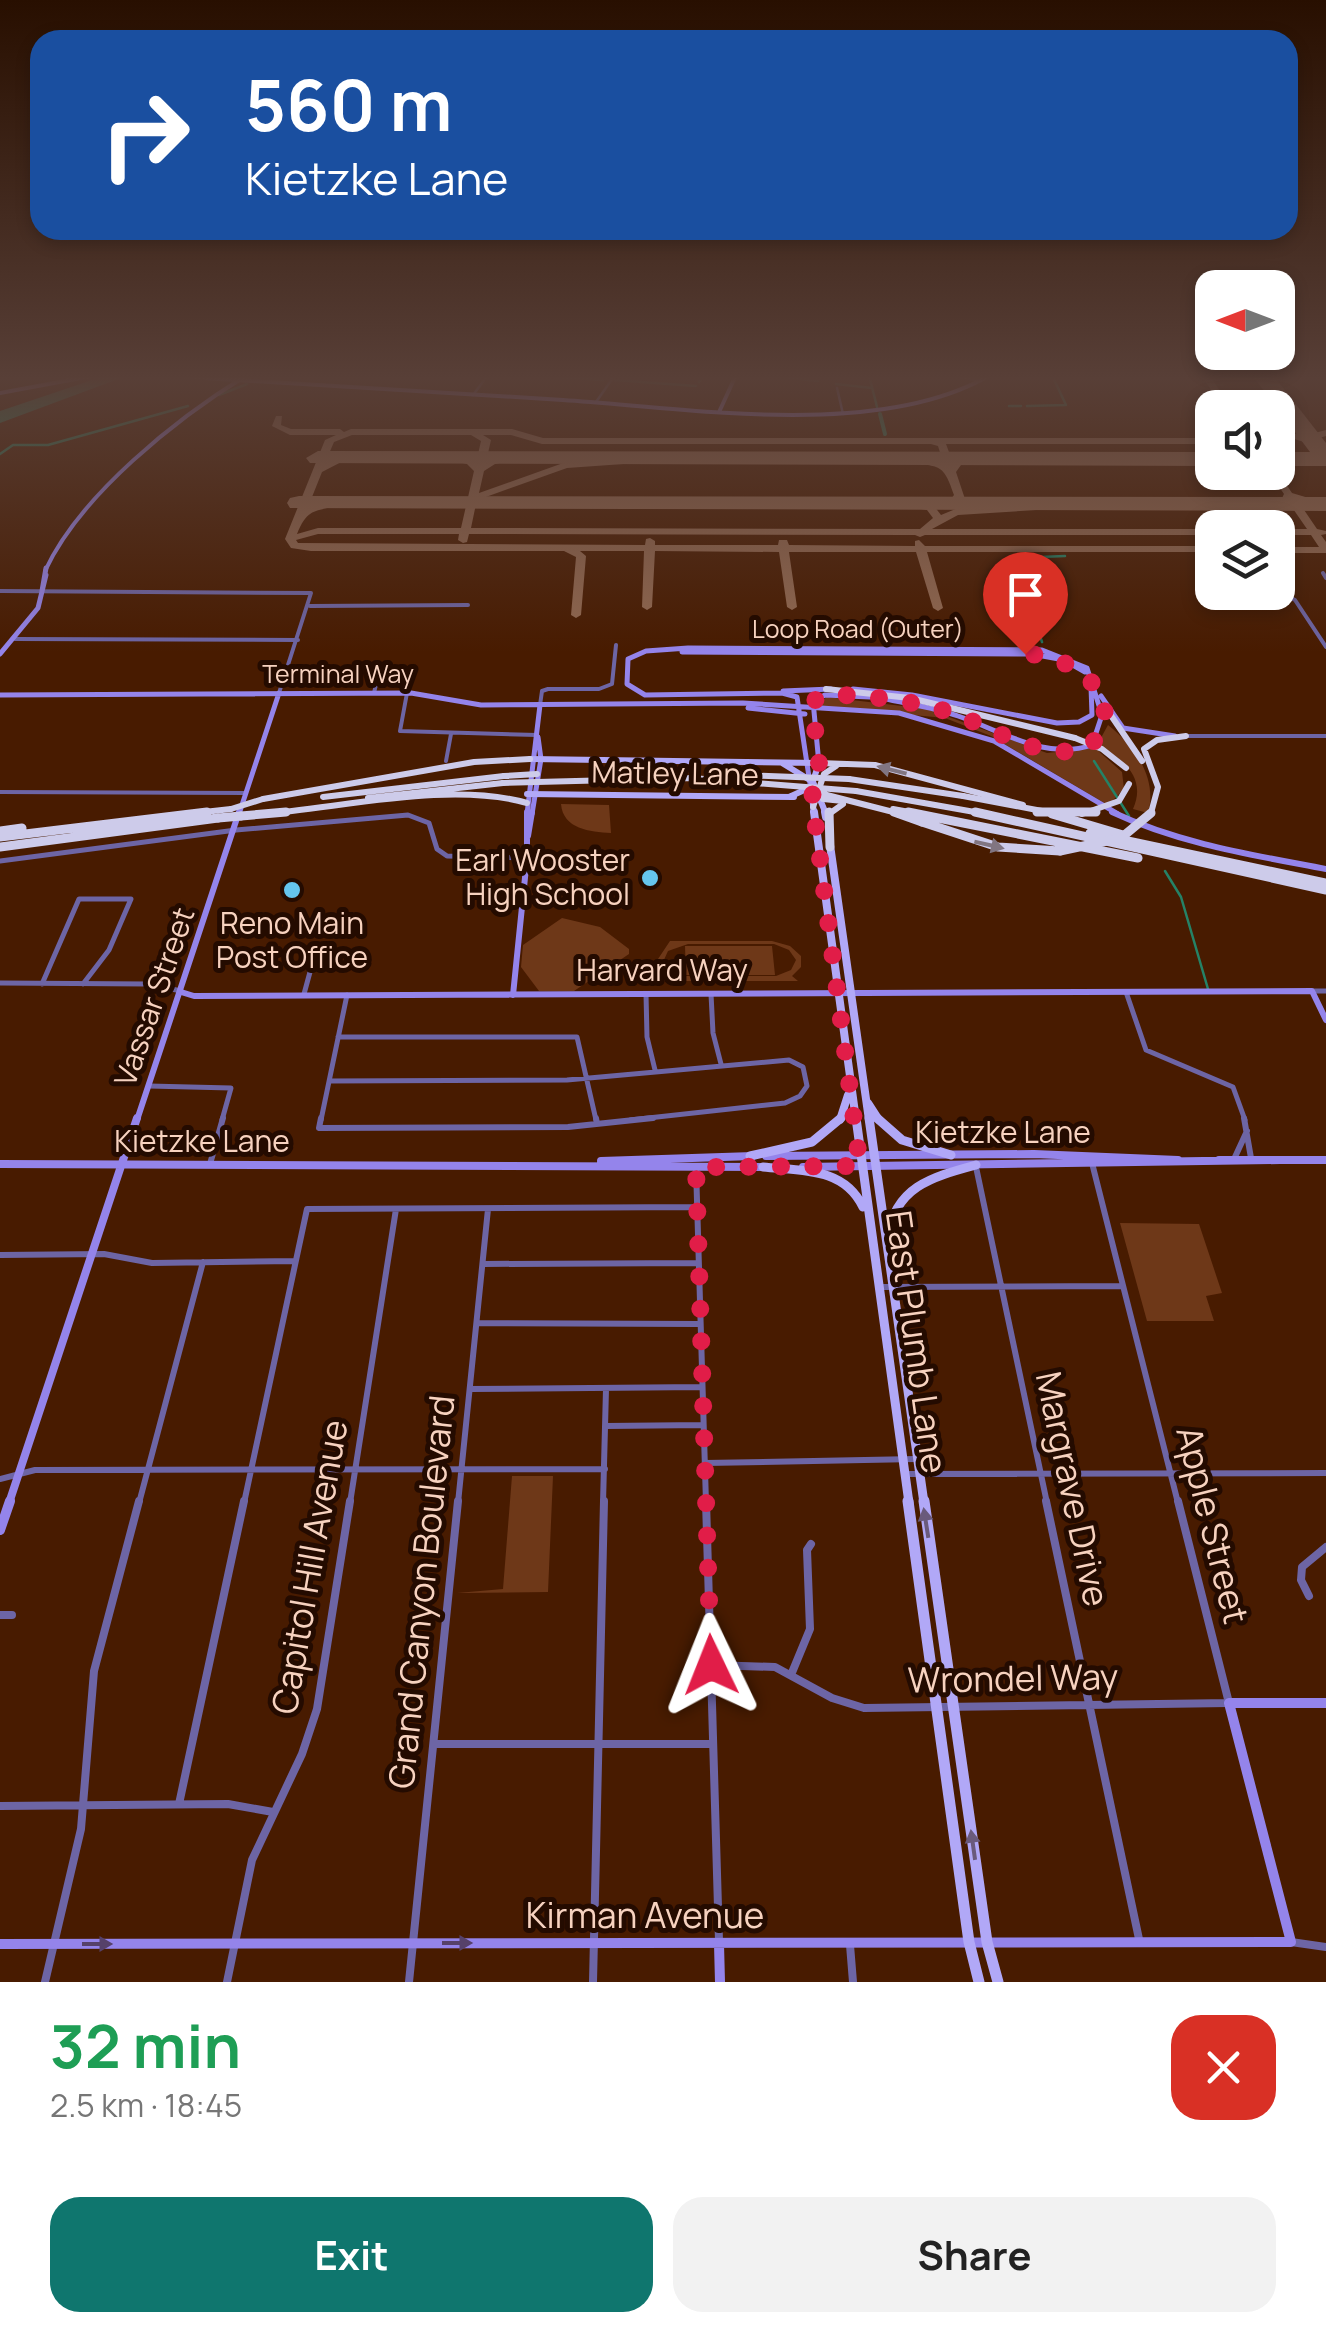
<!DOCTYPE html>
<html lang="en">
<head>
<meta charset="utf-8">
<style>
  body { margin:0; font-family:Manrope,sans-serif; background:#f2f2f2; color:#222; height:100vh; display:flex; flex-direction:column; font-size:38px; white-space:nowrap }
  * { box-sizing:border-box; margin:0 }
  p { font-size:32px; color:#767676 }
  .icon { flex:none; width:55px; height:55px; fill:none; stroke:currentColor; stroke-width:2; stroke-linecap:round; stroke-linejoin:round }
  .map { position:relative; height:1982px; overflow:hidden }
  .details { display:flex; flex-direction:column; background:#fff; flex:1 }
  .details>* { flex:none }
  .top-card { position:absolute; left:30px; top:30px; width:1268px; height:210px; border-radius:30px; box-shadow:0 5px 15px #0003; background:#1a4fa0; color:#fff; overflow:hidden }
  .needle { width:65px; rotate:270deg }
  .fabs { position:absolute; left:1195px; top:270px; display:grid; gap:20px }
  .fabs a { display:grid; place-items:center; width:100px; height:100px; border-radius:20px; background:#fff; box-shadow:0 5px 15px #0003; font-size:50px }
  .pin { position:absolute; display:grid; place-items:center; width:85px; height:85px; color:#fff; margin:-102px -42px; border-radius:50% 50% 50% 0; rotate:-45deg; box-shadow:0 0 10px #0007 }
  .pin .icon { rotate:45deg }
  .me { position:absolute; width:110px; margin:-55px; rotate:358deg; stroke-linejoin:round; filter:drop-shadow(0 0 8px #0008) }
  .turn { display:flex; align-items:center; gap:35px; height:210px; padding:0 50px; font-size:45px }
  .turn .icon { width:130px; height:130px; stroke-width:2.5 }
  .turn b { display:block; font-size:70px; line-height:85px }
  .round { display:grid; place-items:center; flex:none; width:105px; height:105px; border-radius:30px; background:#f2f2f2 }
  .overview { display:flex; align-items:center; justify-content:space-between; height:170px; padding:0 50px }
  h1 { font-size:60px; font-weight:700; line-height:75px; color:#1e9e55 }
  .button { display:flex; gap:20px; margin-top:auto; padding:20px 50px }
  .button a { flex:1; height:115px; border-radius:30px; background:#0f766e; color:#fff; font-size:40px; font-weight:700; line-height:115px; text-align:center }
  .button a+a { background:#f2f2f2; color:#222 }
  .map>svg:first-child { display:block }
  .green { fill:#6e3818; fill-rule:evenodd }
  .water { fill:#258266 }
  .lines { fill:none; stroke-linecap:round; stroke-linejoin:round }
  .stream { stroke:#258266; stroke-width:2.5 }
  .canal { stroke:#258266; stroke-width:4 }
  .taxiway { fill:#916850; fill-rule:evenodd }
  .runway { fill:#916850; fill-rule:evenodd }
  .street-far4 { stroke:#6d65a5; stroke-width:2.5 }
  .street-far3 { stroke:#6d65a5; stroke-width:4 }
  .street-far2 { stroke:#6d65a5; stroke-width:5 }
  .street-far1 { stroke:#6d65a5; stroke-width:6 }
  .street { stroke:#6d65a5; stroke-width:8 }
  .secondary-far4 { stroke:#9484eb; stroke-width:4 }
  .secondary-far3 { stroke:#9484eb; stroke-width:5 }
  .secondary-far2 { stroke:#9484eb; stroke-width:6 }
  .secondary-far1 { stroke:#9484eb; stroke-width:8 }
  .secondary { stroke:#9484eb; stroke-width:10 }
  .primary-far3 { stroke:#b1a8f7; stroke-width:6 }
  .primary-far2 { stroke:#b1a8f7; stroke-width:8 }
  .primary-far1 { stroke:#b1a8f7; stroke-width:9 }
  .primary { stroke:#b1a8f7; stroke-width:11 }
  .highway-far1 { stroke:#cdcbea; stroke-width:6 }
  .highway { stroke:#cdcbea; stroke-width:9 }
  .highway-bridge-far1 { stroke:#cdcbea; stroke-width:6 }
  .highway-bridge { stroke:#cdcbea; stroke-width:9 }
  .oneway { fill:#817581 }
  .oneway2 { fill:#6a5a7c }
  .oneway3 { fill:#56416a }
  .route { stroke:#e11d48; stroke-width:18; stroke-dasharray:0 32.4 }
  .poi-dot { fill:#65c5ee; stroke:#240b00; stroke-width:4 }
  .labels { text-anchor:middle; stroke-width:10; stroke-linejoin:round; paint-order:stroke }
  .far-street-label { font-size:25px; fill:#f7d2bf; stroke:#240b00 }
  .street-label { font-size:30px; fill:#f7d2bf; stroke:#240b00 }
  .poi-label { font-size:30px; fill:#f7d2bf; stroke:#240b00; text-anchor:end }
  .near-street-label { font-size:35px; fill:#f7d2bf; stroke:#240b00 }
</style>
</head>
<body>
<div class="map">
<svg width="1326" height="1982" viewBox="0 0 1326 1982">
  <rect width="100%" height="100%" fill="#481b00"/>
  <!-- green -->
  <path class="green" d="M827,697L927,709L1047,753L1095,748L1122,772L1124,789L1108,805L991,736L945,718L815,706Z
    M1108,725C1135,746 1158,779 1148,813L1133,809C1147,778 1123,758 1097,745Z
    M561,804L609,805L611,833C590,832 563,829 561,804Z
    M562,918L600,927L629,949V954L574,991H539L521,967L523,945Z
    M670,941H772L790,946L801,956V967L792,976L798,981H662L669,976L658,959ZM774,944L789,950L796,960L791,970L776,976H682L668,971L663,962L668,951L688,944Z
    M685,946H772L775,975H686Z
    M1120,1223L1199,1224L1222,1293L1206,1296L1214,1321H1147Z
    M512,1476H553L548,1592L457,1593L503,1589Z"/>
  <!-- water -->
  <path class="water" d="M107,375H129L0,423V411Z"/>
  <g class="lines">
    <!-- stream -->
    <path class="stream" d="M525,375L603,380
      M869,375L877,407
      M774,376L818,381
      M615,380L696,386
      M699,382L704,375
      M836,384L872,388
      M219,395L247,384
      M1009,406H1021
      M1027,406L1066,405L1052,375
      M0,454L13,445H48L188,406
      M1042,642L1014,558L1065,556
      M1094,761L1129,816
      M1165,871L1181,897L1208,989"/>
    <!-- canal -->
    <path class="canal" d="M880,414L885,434"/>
    <!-- taxiway -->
    <path class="taxiway" d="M1201,375H1209L1232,408H1223Z
      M1212,413V419L1206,416L1207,414Z
      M276,416H282L281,425L291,429H340L344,432L351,429H512L543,438H1212V444H946L953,463L981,456L986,459L961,465L956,472L968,508L1084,501L1089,504L1084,507L958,515L932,529H1212V535H925L920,537L915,535L469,534L467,542L463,543L458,540L459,534H318L296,540L298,543L645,545L646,539L650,538L655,541V545H778L779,540H787L789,545L915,546V541L919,540L925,546H1212V552H927L943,608L938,611L933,608L916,552H789L797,607L792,610L787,607L779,552L655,551L652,607L647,610L642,607L644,551H580L586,556L581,615L576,618L571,615L576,557L564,551H311L291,548L285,539L325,440L336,435H290L272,426ZM352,435H471L481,441L476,463L450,456L445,459L467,464L474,471L461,528H318L297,534C309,504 318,514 341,503L336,500L308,507L322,472L349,458L344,455L325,463L334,442ZM483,435H511L542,444H931L938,446L943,462L911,456L906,459C936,471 942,457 954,495L951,499L933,502L932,506L903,502V506L927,510L933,518L920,529L471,528L476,504L483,498L567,468L666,461L671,458L666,455L566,462L479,493L484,471L495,464L520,459C512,454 494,457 486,462L491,440ZM956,503L958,508L941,515L934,506Z
      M1284,430L1309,438L1311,434L1326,430V436L1319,438V442L1314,445L1281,435V431Z
      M1278,456L1326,457V463L1278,462Z
      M1269,472H1278L1292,493L1322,502L1324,504L1319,507L1298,501L1317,529L1326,531V534L1321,535L1326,542V553H1278V547H1319L1311,535H1278V529H1307L1289,503L1271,507L1266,504L1281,500L1284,494Z"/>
    <!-- runway -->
    <path class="runway" d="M1252,375H1273L1326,443V466H1278V452H1310Z
      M318,451L1212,452V466L310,463L306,458Z
      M299,496L1326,497V511L290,508L287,503L290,498Z"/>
    <!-- street-far4 -->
    <path class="street-far4" d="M949,375L981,381
      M837,388L843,414
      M473,395L488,375
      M596,402L615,375"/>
    <!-- street-far3 -->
    <path class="street-far3" d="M1323,573L1326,578
      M0,591L311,593L279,693
      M1287,596L1295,600L1326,647
      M310,606L468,605
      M15,639L298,640
      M374,693L380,667
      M407,693L400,731L537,735
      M540,705L542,691L548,689H599L612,684L616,645
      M1186,736H1326
      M446,761L451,734
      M0,792L246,793"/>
    <!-- street-far2 -->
    <path class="street-far2" d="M0,861L236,830L408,815L429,823L437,849L447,856L527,858
      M0,983L148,984L181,991
      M42,984L79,899H131L109,950L83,984
      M1312,991H1326
      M1126,992L1146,1050L1233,1087L1245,1120
      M304,994L316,950
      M646,994L647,1037L655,1070
      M711,994L713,1033L721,1064
      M338,1037H577L596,1120
      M329,1081L567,1080L789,1060L803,1067L807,1086L800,1096L785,1103L630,1120
      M149,1086L231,1088L222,1120
      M321,1120L347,995"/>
    <!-- street-far1 -->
    <path class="street-far1" d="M321,1118L319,1128L568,1127L653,1118
      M596,1118L597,1124
      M1244,1118L1251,1158
      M1235,1157L1247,1131
      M1092,1163L1178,1503
      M210,1164L223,1118
      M696,1167L706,1503
      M976,1167L1047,1503
      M0,1255L104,1254L152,1263L295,1261
      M483,1264L697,1263
      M880,1287L1122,1286
      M477,1323L699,1324
      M470,1389L702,1387
      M606,1426L703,1425
      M705,1463L916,1459
      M904,1474L1326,1473
      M0,1479L35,1470L605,1469
      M139,1503L203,1262
      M244,1503L307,1209L695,1207
      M350,1503L396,1209
      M458,1503L488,1209
      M603,1503L606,1389"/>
    <!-- street -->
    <path class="street" d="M706,1501L719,1941
      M1046,1501L1139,1939
      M1309,1596L1301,1580L1302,1567L1326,1547
      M0,1615H12
      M711,1665L775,1667L832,1698L864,1708L1229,1703L1178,1501
      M791,1675L810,1629L807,1550L811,1544
      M434,1744H711
      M179,1804L244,1501
      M0,1806L228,1804L273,1812
      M1291,1942L1326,1947
      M850,1945L853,1982
      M45,1982L81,1829L94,1671L139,1501
      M227,1982L252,1860L302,1754L317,1709L350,1501
      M409,1982L458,1501
      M593,1982L604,1501"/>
    <!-- secondary-far4 -->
    <path class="secondary-far4" d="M154,375L206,377
      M205,378C324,385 443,393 563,400C688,408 880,440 990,375
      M0,393L97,375
      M720,410L736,375
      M45,571C80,495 177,418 247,375"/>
    <!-- secondary-far3 -->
    <path class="secondary-far3" d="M42,591L46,568
      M682,652L1032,654L1064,660L1085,672
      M0,654L38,608L46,575
      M853,689L912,695L1057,723L1079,722L1092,715L1091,687
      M783,691L831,689
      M0,695L411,693L481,705L743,703L899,713L994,741L1118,814
      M1101,696L1123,728L1175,736
      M748,708L805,714
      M819,764L813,701L825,695L870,697
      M812,797L797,697L782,693L645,695L627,684L628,659L646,651L688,648L1042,650L1087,668L1102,715L1092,745C1046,761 1002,731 958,716C934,707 907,704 882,698
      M239,814L279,693
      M527,814L540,705
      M532,814L541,759L538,737"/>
    <!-- secondary-far2 -->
    <path class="secondary-far2" d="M1112,812C1180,844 1253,855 1326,869
      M528,836L532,812
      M181,992L194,996L1312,991L1326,1020
      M513,995L527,858V812
      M137,1120L239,812"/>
    <!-- secondary-far1 -->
    <path class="secondary-far1" d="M766,1156L1034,1154L1178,1160
      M1219,1160H1326
      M601,1161L753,1156
      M0,1164L765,1167
      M803,1167L1280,1160
      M9,1503L137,1118"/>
    <!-- secondary -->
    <path class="secondary" d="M0,1530L10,1501
      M0,1944L1291,1942L1229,1703H1326
      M719,1944L720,1982"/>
    <!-- primary-far3 -->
    <path class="primary-far3" d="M530,759L819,763L811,787L789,797
      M782,763L813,782L826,814
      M527,794L794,797
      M812,797L814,814"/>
    <!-- primary-far2 -->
    <path class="primary-far2" d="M814,812L856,1120
      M825,812L826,817
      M830,845L869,1120
      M868,1103L879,1120
      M840,1120L848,1095"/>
    <!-- primary-far1 -->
    <path class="primary-far1" d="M856,1118L909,1503
      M869,1118L924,1503
      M877,1118L902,1140L951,1155
      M750,1156L812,1142L841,1118
      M763,1167C802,1171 844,1167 863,1207
      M888,1238C894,1187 932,1177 976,1165"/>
    <!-- primary -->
    <path class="primary" d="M908,1501L969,1942L979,1982
      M924,1501L987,1942L998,1982"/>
    <!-- highway-far1 -->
    <path class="highway-far1" d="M826,689L910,698L1075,738
      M1112,717L1142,761
      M819,763L875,765L1023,805
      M849,779L963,796
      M856,791L986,814
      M323,797L504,776
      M368,798L503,783
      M263,799L474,762L530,759
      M823,799L843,801
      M813,807L824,774L836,766
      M893,809L920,814
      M1151,813L1158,787L1144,749L1157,740L1186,736
      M186,814L231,809
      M261,814C341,808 450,781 527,803
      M829,814L843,804"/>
    <!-- highway -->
    <path class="highway" d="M829,812L830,847
      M908,812L1138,858
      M975,812L1326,890
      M1052,814L1123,835
      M241,816L286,812
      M922,822L998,847L1060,851
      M0,831L22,828
      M1090,833L1326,883
      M0,837L207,812
      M0,847L218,818"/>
    <!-- highway-bridge-far1 -->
    <path class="highway-bridge-far1" d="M1075,738L1102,749L1126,768
      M740,775L849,779
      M504,776L537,774
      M503,783L692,778L856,791
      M819,793L901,814
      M963,796L1058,814
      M231,809L263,799
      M1082,814L1119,801L1129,784"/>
    <!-- highway-bridge -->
    <path class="highway-bridge" d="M894,812L922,822
      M1037,812H1096
      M218,818L241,816
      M1060,851L1121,838L1151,813"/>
  </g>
  <!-- one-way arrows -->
  <defs><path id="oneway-solid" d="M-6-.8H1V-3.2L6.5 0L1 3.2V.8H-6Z" transform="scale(2.5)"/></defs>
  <g class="oneway">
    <use href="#oneway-solid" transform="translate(892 770) rotate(-166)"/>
    <use href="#oneway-solid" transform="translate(989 845) rotate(13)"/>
  </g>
  <g class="oneway2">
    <use href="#oneway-solid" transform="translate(926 1523) rotate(-99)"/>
    <use href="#oneway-solid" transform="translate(973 1845) rotate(-98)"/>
  </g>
  <g class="oneway3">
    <use href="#oneway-solid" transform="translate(457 1943)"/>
    <use href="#oneway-solid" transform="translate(97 1944)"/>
  </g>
  <!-- sky -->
  <linearGradient id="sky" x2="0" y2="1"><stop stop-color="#280f00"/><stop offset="0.58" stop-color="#583f37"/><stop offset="1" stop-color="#583f37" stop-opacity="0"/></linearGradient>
  <rect width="1326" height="652" fill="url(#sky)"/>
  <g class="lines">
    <!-- route -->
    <path class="route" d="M711,1665L696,1167L860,1166L812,797L819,763L812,703C823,691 841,695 856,696C888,698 919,703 949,712C992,726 1045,766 1090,746C1133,698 1072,654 1025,654"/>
  </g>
  <!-- markers -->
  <g class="poi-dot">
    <circle cx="650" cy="878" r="10"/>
    <circle cx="292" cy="890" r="10"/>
  </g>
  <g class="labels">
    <!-- far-street labels -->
    <g class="far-street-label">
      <text x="858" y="638">Loop Road (Outer)</text>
      <text x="338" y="683">Terminal Way</text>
    </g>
    <!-- street labels -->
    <g class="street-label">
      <text transform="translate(675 774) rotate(1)" y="10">Matley Lane</text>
      <text x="662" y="981">Harvard Way</text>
      <text transform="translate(155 997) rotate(-71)" y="10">Vassar Street</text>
      <text x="1003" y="1143">Kietzke Lane</text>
      <text x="202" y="1152">Kietzke Lane</text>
    </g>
    <!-- poi labels -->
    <g class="poi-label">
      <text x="630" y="871">Earl Wooster<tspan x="630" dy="34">High School</tspan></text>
      <text x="292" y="934" text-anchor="middle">Reno Main<tspan x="292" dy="34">Post Office</tspan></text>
    </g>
    <!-- near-street labels -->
    <g class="near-street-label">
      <text transform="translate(916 1342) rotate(82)" y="12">East Plumb Lane</text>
      <text transform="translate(1072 1489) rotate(78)" y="12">Margrave Drive</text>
      <text transform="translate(1212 1525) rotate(76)" y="12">Apple Street</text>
      <text transform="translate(310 1567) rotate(-80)" y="12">Capitol Hill Avenue</text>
      <text transform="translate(422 1592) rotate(-84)" y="12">Grand Canyon Boulevard</text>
      <text transform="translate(1013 1679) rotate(-1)" y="12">Wrondel Way</text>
      <text x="645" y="1928">Kirman Avenue</text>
    </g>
  </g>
</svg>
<div class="fabs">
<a><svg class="needle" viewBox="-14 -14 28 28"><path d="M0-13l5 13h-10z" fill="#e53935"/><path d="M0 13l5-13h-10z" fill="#767676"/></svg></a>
<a><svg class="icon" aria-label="sound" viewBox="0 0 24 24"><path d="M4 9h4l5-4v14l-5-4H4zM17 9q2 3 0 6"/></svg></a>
<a><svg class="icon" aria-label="layers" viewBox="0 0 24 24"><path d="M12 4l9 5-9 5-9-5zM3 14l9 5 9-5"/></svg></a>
</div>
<div class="pin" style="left:1025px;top:654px;background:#d93025"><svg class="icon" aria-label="arrive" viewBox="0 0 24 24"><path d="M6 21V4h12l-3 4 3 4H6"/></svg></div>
<svg class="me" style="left:711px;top:1665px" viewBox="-20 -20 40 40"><path d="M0-17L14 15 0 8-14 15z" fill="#e11d48" stroke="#fff" stroke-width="4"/></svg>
<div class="top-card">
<div class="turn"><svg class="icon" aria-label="right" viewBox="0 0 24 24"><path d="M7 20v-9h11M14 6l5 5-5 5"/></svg><div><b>560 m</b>Kietzke Lane</div></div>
</div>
</div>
<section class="details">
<div class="overview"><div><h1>32 min</h1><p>2.5 km · 18:45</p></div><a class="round" style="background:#d93025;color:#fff"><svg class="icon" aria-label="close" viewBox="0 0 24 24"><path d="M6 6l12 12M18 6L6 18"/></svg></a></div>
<div class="button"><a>Exit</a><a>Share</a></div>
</section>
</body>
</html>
